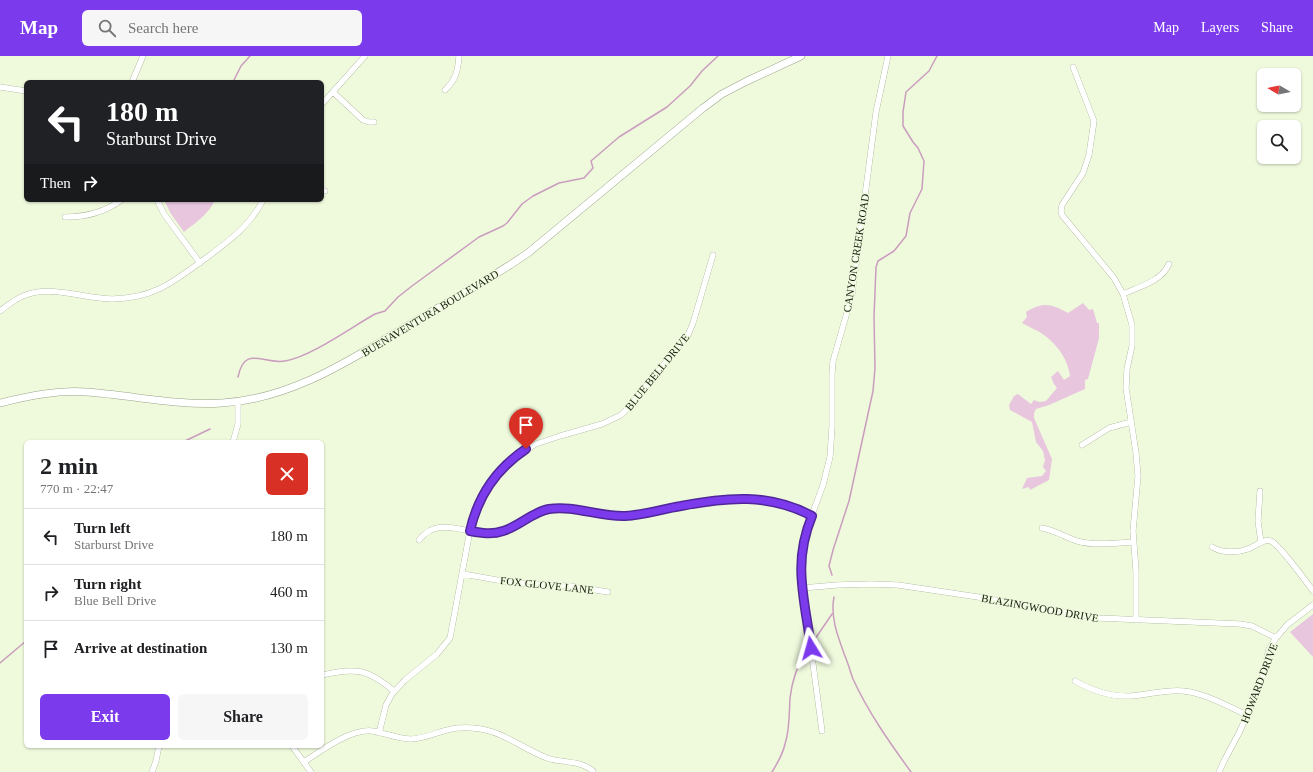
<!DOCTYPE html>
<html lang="en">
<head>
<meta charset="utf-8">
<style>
  body { margin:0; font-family:Georgia,serif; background:#f6f6f6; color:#202124; height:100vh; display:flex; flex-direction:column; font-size:15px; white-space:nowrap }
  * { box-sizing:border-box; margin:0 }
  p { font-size:13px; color:#757577 }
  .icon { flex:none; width:22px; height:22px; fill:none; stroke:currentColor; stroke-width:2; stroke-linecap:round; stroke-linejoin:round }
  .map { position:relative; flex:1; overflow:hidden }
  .details { position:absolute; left:24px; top:384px; width:300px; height:308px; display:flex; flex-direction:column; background:#fff; border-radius:6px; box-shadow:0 1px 3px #0004 }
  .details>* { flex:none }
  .top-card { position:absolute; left:24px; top:24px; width:300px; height:122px; border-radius:6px; box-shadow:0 1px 3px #0004; background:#202124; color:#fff; overflow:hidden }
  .needle { width:26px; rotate:280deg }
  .buttons { position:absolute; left:1257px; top:12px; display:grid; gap:8px }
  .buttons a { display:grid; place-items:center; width:44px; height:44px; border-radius:6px; background:#fff; box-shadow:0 1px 3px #0004; font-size:20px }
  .pin { position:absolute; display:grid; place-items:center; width:34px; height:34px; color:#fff; margin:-41px -17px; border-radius:50% 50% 50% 0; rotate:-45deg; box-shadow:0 0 4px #0007 }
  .pin .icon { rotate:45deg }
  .me { position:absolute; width:44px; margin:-22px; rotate:352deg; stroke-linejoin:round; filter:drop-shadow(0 0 3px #0008) }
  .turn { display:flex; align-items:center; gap:14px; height:84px; padding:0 16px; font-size:18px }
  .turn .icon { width:52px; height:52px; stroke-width:2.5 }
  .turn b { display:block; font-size:28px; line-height:34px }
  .then { display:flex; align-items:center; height:38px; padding:0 16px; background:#0003; gap:8px; font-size:15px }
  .round { display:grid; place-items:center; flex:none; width:42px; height:42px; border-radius:6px; background:#f6f6f6 }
  .summary { display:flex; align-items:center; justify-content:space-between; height:68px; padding:0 16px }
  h1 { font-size:24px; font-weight:800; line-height:30px }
  .action { display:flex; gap:8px; margin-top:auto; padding:8px 16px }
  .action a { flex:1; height:46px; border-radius:6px; background:#7c3aed; color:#fff; font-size:16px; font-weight:800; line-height:46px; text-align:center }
  .action a+a { background:#f6f6f6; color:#202124 }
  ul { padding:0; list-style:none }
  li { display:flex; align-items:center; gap:12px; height:56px; padding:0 16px; border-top:1px solid #e0e0e0 }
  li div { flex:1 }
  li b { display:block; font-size:15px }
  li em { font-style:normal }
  header { display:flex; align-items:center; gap:24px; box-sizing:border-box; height:56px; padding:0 20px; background:#7c3aed; color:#fff }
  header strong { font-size:19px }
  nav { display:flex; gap:22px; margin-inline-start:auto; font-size:14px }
  .search { width:280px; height:36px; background:#f6f6f6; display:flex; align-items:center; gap:10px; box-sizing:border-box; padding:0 14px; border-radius:6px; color:#757577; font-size:15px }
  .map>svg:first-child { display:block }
  .green { fill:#e7c6de }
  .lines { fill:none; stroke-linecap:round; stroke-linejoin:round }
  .stream { stroke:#ca9dbe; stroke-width:1.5 }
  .minor-casing { stroke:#99a388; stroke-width:6 }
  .major-casing { stroke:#99a388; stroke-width:8 }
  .minor { stroke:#fff; stroke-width:5.5 }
  .major { stroke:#fff; stroke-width:7 }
  .route-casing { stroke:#51269a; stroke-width:10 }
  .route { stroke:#7c3aed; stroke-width:7 }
  .labels { text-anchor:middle; stroke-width:3; stroke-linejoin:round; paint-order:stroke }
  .street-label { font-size:11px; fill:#171b11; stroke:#effadd }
</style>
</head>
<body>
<header>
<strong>Map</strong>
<div class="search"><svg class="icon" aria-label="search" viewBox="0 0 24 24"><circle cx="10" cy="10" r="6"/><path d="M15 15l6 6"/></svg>Search here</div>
<nav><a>Map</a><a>Layers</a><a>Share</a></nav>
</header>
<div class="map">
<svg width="1313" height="716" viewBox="0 0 1313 716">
  <rect width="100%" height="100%" fill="#effadd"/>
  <!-- green -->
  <path class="green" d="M164,144H215C208,159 196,166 184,176L171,158Z
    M1083,247L1089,254L1093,253L1097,267H1099V282L1088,323L1085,324V333L1049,349L1036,353L1034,357V362L1052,403L1049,424L1030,434L1029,431L1022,433L1027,422L1042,420L1046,415L1043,411L1045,404L1043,395L1036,386L1032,366L1010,354L1009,349L1014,340L1018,338L1031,348L1034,344L1039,346L1046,345L1057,332L1054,328L1051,321L1058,315L1064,324L1070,320C1068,304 1058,289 1044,279C1037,274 1029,271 1022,267L1027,261L1026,256C1043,245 1052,248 1068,257Z
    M1313,558V601L1290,576Z"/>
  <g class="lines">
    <!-- stream -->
    <path class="stream" d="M233,26L241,10L250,0
      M238,321C245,288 263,309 285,305C312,300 350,272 375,258L385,255L398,241L412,230L479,181L503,170L507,167L522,148L533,140L559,127L584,122L593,112L591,105L619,81L667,51L690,30L702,15L718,0
      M183,386L210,373
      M832,519L829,510L833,494L849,445L873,335L875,312L874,261L876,211L878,205L894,195L906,180L910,157L922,133L924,105L918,92L913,86L903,70V56L906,36L929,15L937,0
      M834,541C830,561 838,581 845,600C848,607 850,615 853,623C868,656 890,687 911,716
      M815,583L832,558
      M0,607L26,585
      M772,716C777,708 783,697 785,688C790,673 789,657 790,642C792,624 798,608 807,593"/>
    <!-- minor casing -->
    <g class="minor-casing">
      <path id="minor" d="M1073,11L1094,65L1089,99L1083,117L1062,149L1061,155L1062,159L1114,222L1123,238L1132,269V290L1127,313L1126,332L1136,397L1138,420L1133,475L1136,515V564
        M132,26L143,0
        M0,31L26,35
        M445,34C456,24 458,14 459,0
        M333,36L363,64L369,66H374
        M322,48L365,0
        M322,135H325
        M157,144L164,158L200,207
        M65,161C86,161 104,157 121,144
        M1123,238C1139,231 1162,225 1169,208
        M0,255C7,250 15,243 23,240C52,228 84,243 113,243C156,242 174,225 206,202C229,185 250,170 263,144
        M233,386L238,368V345
        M1082,389L1109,372L1131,366
        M1260,435L1258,465L1261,487
        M1042,472C1054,474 1065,481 1077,485C1095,490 1115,487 1133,486
        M419,484C439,458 467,480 493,477C514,475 528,458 549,453C573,448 599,460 624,460C644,460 662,453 681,450C725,441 770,438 811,460
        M1212,491C1222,497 1237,497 1248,493C1255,491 1263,482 1271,485C1279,489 1306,525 1313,535
        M463,518L514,527L571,530L608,536
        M802,532L837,529L871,528L898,529L978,541L1098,562L1240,568L1252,570L1276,582
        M322,619C357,612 366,612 394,635
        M1075,625C1091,634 1112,641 1131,640C1149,639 1165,633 1183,635C1205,637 1227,650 1247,659
        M822,675L809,578L802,532L801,495L805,478L823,429L830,401L832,371V318L833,305L852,239L876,56L888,0
        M379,677L386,649L392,638L405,624L437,598L450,582L471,469L477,451L483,437L495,420L506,408L521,397L536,388L560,380L602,368L621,359L630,350L688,279L693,267L713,199
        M292,690L311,716
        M304,706C322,694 350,673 372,675C385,677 398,683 411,683C427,683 442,673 458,672C498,669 514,689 547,702C561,707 581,704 593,715
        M152,716L156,705L159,690
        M1219,716L1224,705L1239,677L1260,630L1269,593L1276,582L1287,569L1313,549"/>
    </g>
    <!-- major casing -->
    <g class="major-casing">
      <path id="major" d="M0,347C28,340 57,334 86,336C131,339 177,350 222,347C290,343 347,306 404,272C439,251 475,231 510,209L528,197L703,52L722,38L747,25L801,0"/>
    </g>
    <!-- minor -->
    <use href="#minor" class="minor"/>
    <!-- major -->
    <use href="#major" class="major"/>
  </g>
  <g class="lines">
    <!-- route casing -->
    <g class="route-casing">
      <path id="route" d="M526,393C496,413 478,439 470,475C481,477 492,479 503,475C520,470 532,456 549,453C574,449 600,461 625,460C644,459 662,453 681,450C727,441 769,437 812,460C792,508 805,543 811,592"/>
    </g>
    <!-- route -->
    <use href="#route" class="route"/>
  </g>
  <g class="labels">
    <!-- street labels -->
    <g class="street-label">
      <text transform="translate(856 197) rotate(-81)" y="4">CANYON CREEK ROAD</text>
      <text transform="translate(430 257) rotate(-31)" y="4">BUENAVENTURA BOULEVARD</text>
      <text transform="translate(657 316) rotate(-51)" y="4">BLUE BELL DRIVE</text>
      <text transform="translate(547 529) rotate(6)" y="4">FOX GLOVE LANE</text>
      <text transform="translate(1040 552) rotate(10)" y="4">BLAZINGWOOD DRIVE</text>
      <text transform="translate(1259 627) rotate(-69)" y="4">HOWARD DRIVE</text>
    </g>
  </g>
</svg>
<div class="buttons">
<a><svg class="needle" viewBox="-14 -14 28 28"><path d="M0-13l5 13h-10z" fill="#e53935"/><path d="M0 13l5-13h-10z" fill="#757577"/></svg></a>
<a><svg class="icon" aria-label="search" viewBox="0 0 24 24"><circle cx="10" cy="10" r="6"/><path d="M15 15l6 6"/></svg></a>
</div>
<div class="pin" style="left:526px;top:393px;background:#d93025"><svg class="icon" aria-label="arrive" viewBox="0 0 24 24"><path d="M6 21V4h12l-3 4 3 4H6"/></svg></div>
<svg class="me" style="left:811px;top:592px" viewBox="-20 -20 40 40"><path d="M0-17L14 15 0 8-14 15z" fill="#7c3aed" stroke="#fff" stroke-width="4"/></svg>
<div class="top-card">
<div class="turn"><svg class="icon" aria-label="left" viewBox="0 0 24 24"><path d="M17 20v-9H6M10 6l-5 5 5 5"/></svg><div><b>180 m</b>Starburst Drive</div></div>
<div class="then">Then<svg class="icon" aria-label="right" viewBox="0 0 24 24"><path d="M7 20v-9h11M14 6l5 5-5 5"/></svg></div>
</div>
<section class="details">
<div class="summary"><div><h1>2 min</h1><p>770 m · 22:47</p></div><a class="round" style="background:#d93025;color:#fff"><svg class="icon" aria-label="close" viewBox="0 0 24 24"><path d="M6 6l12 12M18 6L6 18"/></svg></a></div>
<ul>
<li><svg class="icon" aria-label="left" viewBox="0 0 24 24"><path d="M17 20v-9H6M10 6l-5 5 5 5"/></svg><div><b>Turn left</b><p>Starburst Drive</p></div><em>180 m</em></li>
<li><svg class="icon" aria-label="right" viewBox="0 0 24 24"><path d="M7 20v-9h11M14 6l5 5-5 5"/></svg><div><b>Turn right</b><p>Blue Bell Drive</p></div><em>460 m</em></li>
<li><svg class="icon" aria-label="arrive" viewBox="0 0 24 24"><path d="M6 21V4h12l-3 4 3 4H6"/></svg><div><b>Arrive at destination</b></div><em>130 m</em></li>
</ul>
<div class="action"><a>Exit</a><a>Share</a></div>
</section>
</div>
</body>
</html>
